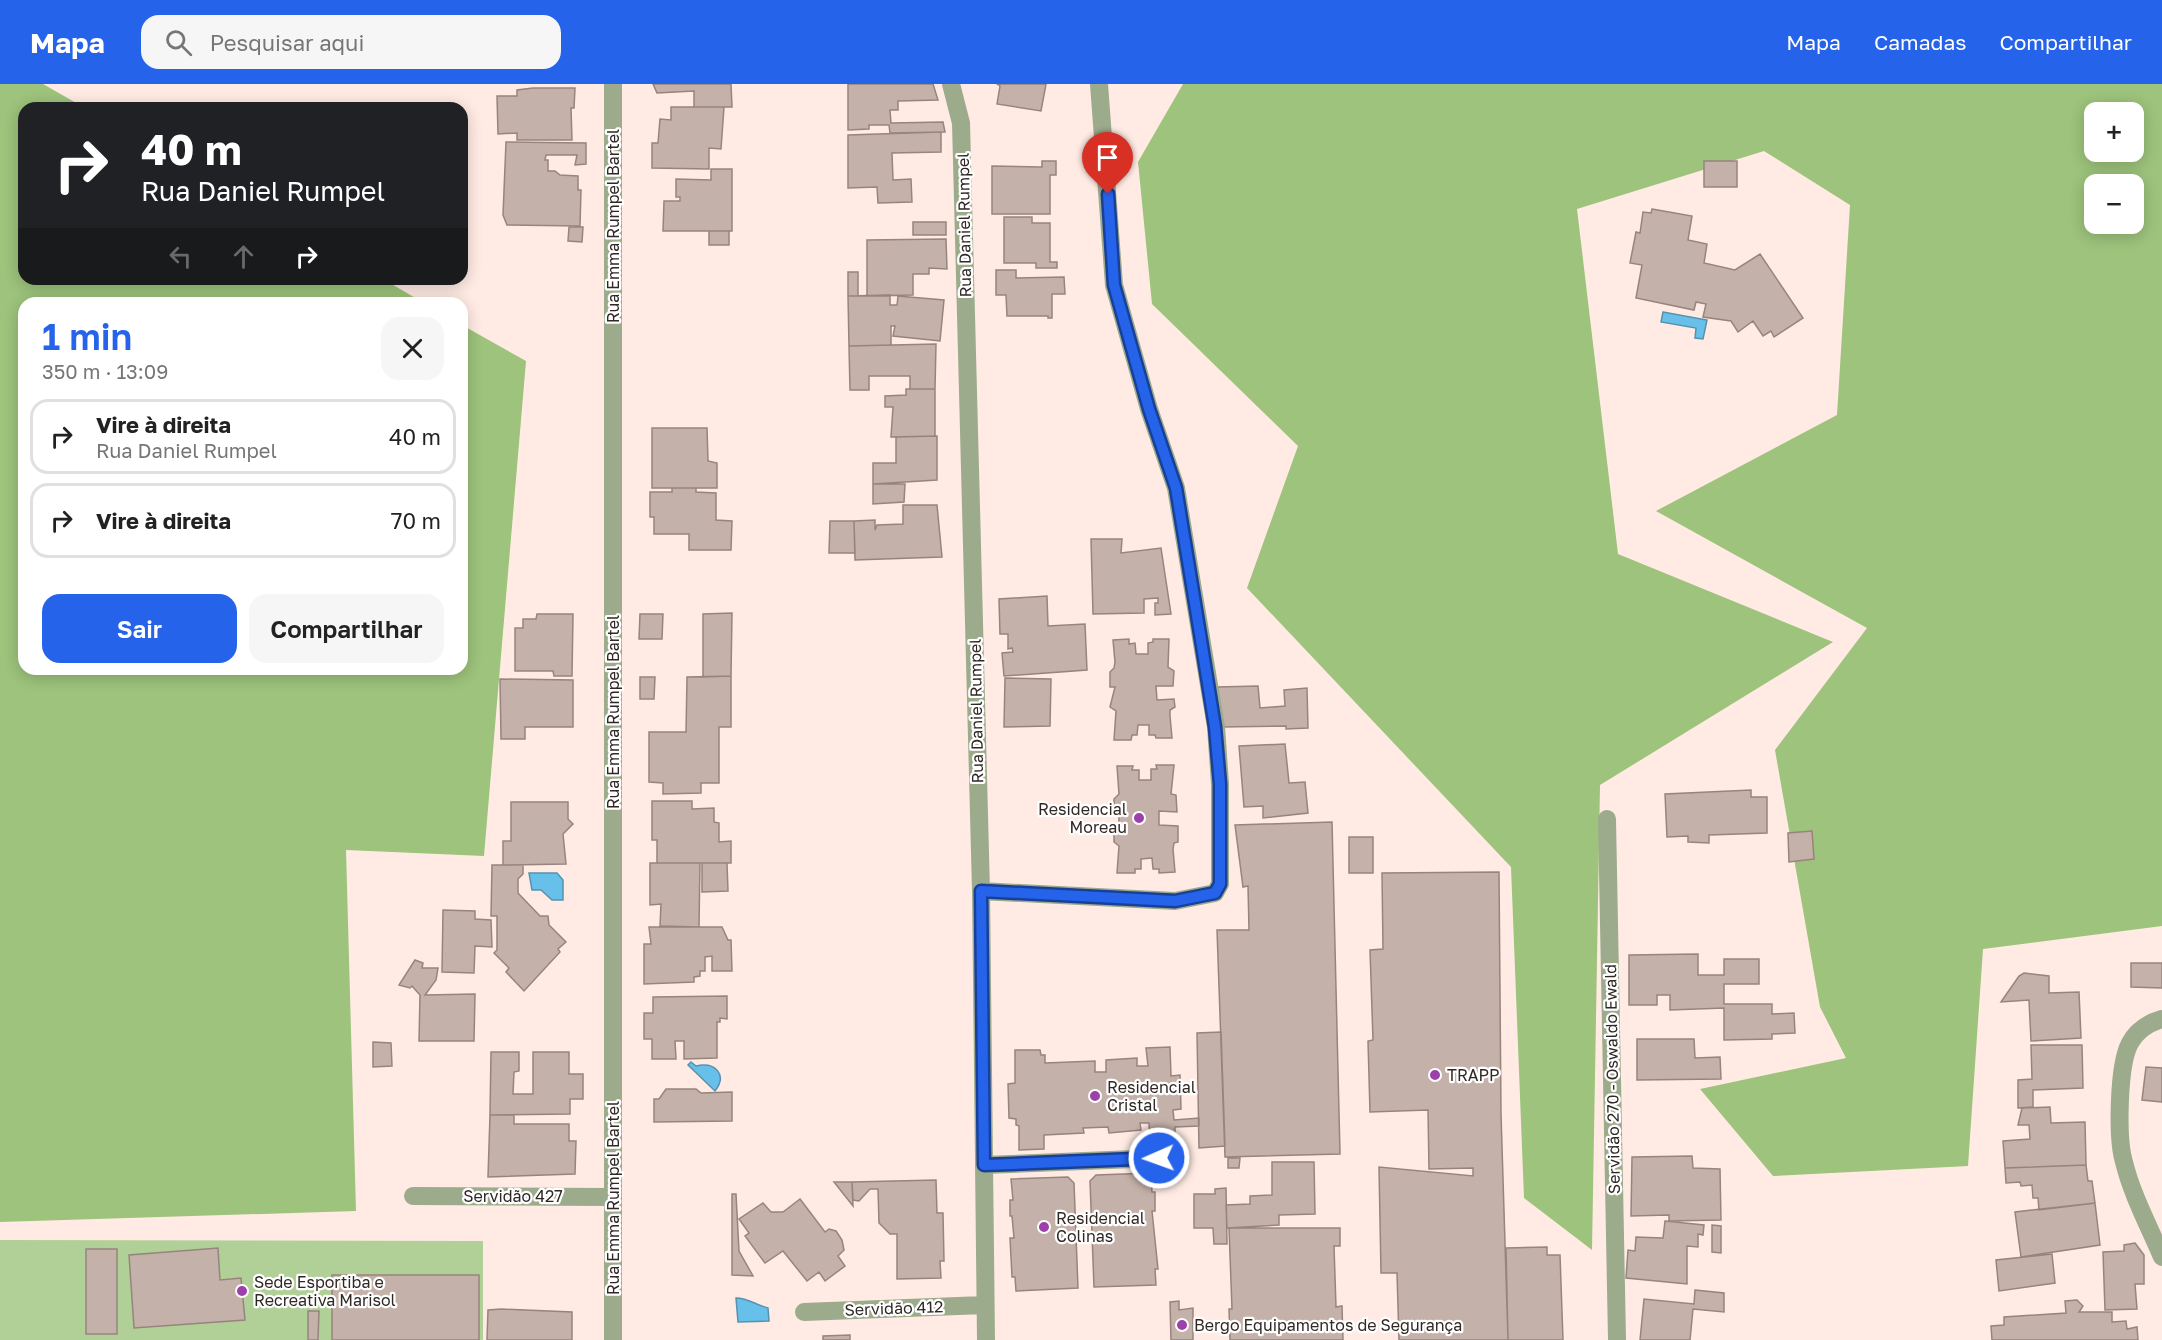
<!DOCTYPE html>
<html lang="pt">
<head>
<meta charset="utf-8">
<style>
  body { margin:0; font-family:"Golos Text",sans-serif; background:#f6f6f6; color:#222; height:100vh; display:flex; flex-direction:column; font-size:22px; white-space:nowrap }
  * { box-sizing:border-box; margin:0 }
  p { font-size:20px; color:#767676 }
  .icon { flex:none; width:33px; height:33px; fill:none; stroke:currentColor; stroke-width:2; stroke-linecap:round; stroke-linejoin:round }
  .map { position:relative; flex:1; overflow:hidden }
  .panel { position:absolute; left:18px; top:213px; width:450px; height:378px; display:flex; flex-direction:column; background:#fff; border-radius:18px; box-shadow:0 3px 15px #0003 }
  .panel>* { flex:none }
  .top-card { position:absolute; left:18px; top:18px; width:450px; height:183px; border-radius:18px; box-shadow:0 3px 15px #0003; background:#202124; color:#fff; overflow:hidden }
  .controls { position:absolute; left:2084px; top:18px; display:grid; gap:12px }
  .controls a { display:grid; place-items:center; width:60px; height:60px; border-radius:12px; background:#fff; box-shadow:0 3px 15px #0003; font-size:30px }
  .pin { position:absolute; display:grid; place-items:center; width:51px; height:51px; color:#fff; margin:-62px -26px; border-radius:50% 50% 50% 0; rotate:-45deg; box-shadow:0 0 6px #0007 }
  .pin .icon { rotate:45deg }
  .me { position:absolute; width:66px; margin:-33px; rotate:268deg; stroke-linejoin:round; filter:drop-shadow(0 0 4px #0008) }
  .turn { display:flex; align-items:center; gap:21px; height:126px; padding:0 24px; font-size:27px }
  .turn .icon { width:78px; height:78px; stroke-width:2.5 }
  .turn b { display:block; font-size:42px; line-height:51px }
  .lanes { display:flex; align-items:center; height:57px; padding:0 24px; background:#0003; justify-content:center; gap:30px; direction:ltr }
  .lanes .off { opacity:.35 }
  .round { display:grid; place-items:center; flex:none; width:63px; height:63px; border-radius:18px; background:#f6f6f6 }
  .summary { display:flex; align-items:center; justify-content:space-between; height:102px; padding:0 24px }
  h1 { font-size:36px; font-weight:600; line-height:45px; color:#2563eb }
  .action { display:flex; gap:12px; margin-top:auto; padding:12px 24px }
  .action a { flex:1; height:69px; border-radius:18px; background:#2563eb; color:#fff; font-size:24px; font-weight:600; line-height:69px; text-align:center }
  .action a+a { background:#f6f6f6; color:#222 }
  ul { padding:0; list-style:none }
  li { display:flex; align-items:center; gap:18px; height:75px; margin:0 12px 9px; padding:0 12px; border:3px solid #e0e0e0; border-radius:18px }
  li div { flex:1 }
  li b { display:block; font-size:22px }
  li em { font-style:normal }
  header { display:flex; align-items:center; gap:36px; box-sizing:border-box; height:84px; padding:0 30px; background:#2563eb; color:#fff }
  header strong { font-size:28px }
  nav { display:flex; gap:33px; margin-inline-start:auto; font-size:21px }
  .search { width:420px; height:54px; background:#f6f6f6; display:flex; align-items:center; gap:15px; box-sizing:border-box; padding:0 21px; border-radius:18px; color:#767676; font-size:22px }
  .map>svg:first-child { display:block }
  .green { fill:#b1d097 }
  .forest { fill:#9dc37c; fill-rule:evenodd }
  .water { fill:#66c0e9; stroke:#5692ae; stroke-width:1.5 }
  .building { fill:#c4b1a9; stroke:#97847d; stroke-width:1.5 }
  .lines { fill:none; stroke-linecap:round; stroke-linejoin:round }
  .street { stroke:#9cab8c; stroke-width:18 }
  .route-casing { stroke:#184099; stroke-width:15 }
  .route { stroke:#2563eb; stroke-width:10 }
  .poi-dot { fill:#9c40aa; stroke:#fff; stroke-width:2 }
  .labels { text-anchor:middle; stroke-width:4.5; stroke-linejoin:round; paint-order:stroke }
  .street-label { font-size:16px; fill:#2f2825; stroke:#fff }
  .poi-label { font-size:16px; fill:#2f2825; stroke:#fff; text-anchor:start }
</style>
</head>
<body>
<header>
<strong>Mapa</strong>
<div class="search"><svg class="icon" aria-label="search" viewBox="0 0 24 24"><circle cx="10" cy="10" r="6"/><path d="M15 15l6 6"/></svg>Pesquisar aqui</div>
<nav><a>Mapa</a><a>Camadas</a><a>Compartilhar</a></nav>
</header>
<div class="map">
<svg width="2162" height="1256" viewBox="0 0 2162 1256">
  <rect width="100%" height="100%" fill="#ffebe3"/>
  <!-- green -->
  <path class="green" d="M0,1156L483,1157V1256H0Z"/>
  <!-- forest -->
  <path class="forest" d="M0,0H43L85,24H24V195H383L424,219H24V585H462V241L526,277L484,772L346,766L356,1127L0,1138Z
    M1183,0H2162V842L1983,865L1968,1082L1773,1092L1700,1005L1846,974L1820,923L1775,666L1867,544L1656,427L1837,331L1850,121L1764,67L1577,125L1618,470L1833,558L1600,701L1592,1166L1524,1114L1511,783L1247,504L1298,362L1152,220L1138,78ZM2094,28H2133V68H2094ZM2094,100H2133V140H2094Z"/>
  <!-- water -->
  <path class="water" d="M1663,228L1707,236L1703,255L1695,254L1696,244L1661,238Z
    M529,789H557L563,796V816H552L541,806H532Z
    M691,978L696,982C715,978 728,990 715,1007L688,981Z
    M736,1214C748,1214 756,1221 768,1224L769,1237L738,1238Z"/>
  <!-- building -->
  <path class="building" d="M653,0H731L732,23H694V7L657,9Z
    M848,0H933L938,16L898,17V26H890L891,39L943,38L945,48L890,49L889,41H869V45L848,46Z
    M1046,0L1041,27L997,20L1000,2L997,0Z
    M533,4H575L574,24H571L572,56H517V49L498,50L497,12H517V6Z
    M671,23H724L721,65L709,64V85L652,84V59H658L660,35L671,36Z
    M941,48V68L892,69L893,96L911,95L912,118L878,119L877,103L848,104V51Z
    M506,58L586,59V80L575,81L577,71H546L545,76H548V87H555L560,91L578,92V106H581L580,142L507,141L503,131Z
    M1042,77H1056V91H1050V130H992V82L1042,83Z
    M1704,77H1737V103H1704Z
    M711,85H732V147H663L664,117H680V113H676V95L711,96Z
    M1652,125L1692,132L1688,156L1707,160L1704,179L1735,186L1760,170L1803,234L1774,253L1771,247L1763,252L1753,237L1738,248L1731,237L1703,233L1706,220L1696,218L1694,226L1636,214L1642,181L1630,179L1636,148L1640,149L1643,128L1651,129Z
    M1004,133H1032V139H1050V178H1057V184H1036V179H1004Z
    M913,138H946V151H913Z
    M569,143H583L582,158L568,157Z
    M709,147H729V161H709Z
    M946,155L947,185L929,184V190H913V211L867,212V156Z
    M996,186H1016V194L1064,193L1065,210H1052V234H1048V232H1007L1006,211H996Z
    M848,188H858V212H848Z
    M890,211V221H897L898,212L944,216L940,257L893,252L895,242H891V261L849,262L848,212Z
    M936,260L935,305H910V292H869V306H850L849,262Z
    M906,305H935V352L891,353L893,323H885V312L906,311Z
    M652,344H707L708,377L717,379V404H652Z
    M937,352V396L873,400V379H896V353Z
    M873,400H905L904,418L873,420Z
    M672,404H696V408L716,409V436L732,437L731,466H689V450H654V433H650V408H672Z
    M903,421H937L942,473L855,476L854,437L875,436V446L877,441L903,440Z
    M830,437H854L855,469H829Z
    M1091,455H1122L1121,469L1161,464L1171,530L1155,531V519H1158V514L1144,515V529L1093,530Z
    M1047,512L1048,542L1085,540L1087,586L1004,592L1002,569L1013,568L1012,564L1008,565V550H1000L999,515Z
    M732,529L731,592L703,593V530Z
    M537,530H573L572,592H554L553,587H515V544H523V535H536Z
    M640,530H663L662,555H639Z
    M1129,555V560L1135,559L1136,570H1148V559L1153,558V555H1169L1168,583L1174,587L1173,602H1156L1157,616L1174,615L1175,623L1170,626V632L1172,654H1156L1155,651H1149V641H1138L1137,651H1132L1131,656H1114L1116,627L1110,623L1115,603H1110V588L1114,584L1115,578L1113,556Z
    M731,592V643H719V699H701V709L663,710V699L649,698V648H686L687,593Z
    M640,593H655L654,615H640Z
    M1005,594L1051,595L1050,642L1004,643Z
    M500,595L573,596V643H525V655H501Z
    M1258,602L1260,624L1285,622L1284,606L1307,604L1308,644L1286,645V642L1222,643L1217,603Z
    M1285,660L1289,699L1305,698L1308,729L1263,734V722L1244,723L1239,662Z
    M1156,681H1174L1171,710L1176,711L1177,728L1159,727V741L1178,742V758L1174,759L1173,765L1175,788L1159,789V785H1153L1152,774L1141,775V785H1135V789H1117L1119,762L1114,758V745L1119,742V726H1114V715L1119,710L1117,682H1133L1132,686H1139V696H1151V685H1157Z
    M1751,706V713H1767V749L1709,751V759L1688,758V752L1667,753L1665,710Z
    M652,717H692V725L714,724V738L719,739V758L731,757V779H657V756H652Z
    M511,718H568V735L573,740L563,750L566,780L503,781V757H511Z
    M1332,738L1340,1070L1225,1073L1217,846H1249L1248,802L1243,803L1235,741Z
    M1812,747L1814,775L1789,778L1788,749Z
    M1349,753H1373V789H1349Z
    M650,779H700L699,843L660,842L661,820L650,821Z
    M702,779H727L728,807L702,808Z
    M492,781H523V790L518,795V809L540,832H548L549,841L566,858L558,865L560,868L524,907L506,888L509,884L494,869L497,866V832H491Z
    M1499,788L1501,1030L1508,1256H1399L1397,1189H1381L1379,1083L1473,1092V1084L1429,1085L1428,1026L1370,1028L1368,957L1373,956L1370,866L1383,865L1382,789Z
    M443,826L475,827V835L491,836L492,863L475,862L474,889L442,888Z
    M649,843H722L728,856H731L732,887H712V872L705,873V887H700V892L694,893V898L644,900V860H651Z
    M1698,870V891H1724V875H1759V900H1724V920H1772V930L1794,929L1795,949L1772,950V955L1724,956V924L1670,926V911H1657V921H1629V871Z
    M415,876L423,879L422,884H438L436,896L425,911L475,910L474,957H419L420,911L412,902L410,904L399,901Z
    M2131,879H2162V904L2131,903Z
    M2024,889L2049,892V909L2079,908L2081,954L2031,957L2029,916L2001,918L2019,892Z
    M727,912V935L720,934V938H717V974L684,975V957H675L676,975H652V955H644V929H653V913Z
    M1221,948L1225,1062L1199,1064L1197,949Z
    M1637,955H1694L1695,974L1720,973L1721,995L1637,996Z
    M373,958L391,959L392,982L373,983Z
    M2031,961H2082L2083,1004L2033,1006V1023L2018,1024V996L2032,995Z
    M1170,963L1171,992L1180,991L1181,1025L1173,1026L1174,1036L1199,1034V1042L1175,1043V1055L1150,1057L1149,1039H1140L1141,1046L1109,1049L1108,1043L1083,1044L1084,1049L1044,1051V1065L1019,1066V1042L1016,1041V1035L1009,1034L1008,1000L1015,999V966H1040L1041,971H1045V979L1095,977V988H1106V976L1137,974V982H1148L1146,964Z
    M491,968H519V987L514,988L513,1010H533V968H569V990H583V1015H570V1030L490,1031Z
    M2146,983L2162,984V1018L2142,1016Z
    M666,1005H696L701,1009L732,1008V1037L654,1038V1015H659Z
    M2050,1023L2051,1039L2085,1038L2086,1081L2005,1084L2003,1057L2030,1055L2029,1041H2018L2022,1024Z
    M490,1031H514V1040H569V1057H576L575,1090L488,1093Z
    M1692,1072L1693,1084L1720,1085L1721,1136L1669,1137V1131L1631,1132L1632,1073Z
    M1228,1074H1240L1239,1084H1228Z
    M1272,1078H1314L1315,1130L1279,1131V1141L1227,1144L1226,1121L1250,1120V1112L1272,1111Z
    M2086,1081L2088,1097H2092L2095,1119L2039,1126L2038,1114H2033L2032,1101L2021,1102L2020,1098L2006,1099L2005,1084Z
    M1151,1089L1152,1108H1155V1127H1152L1158,1185H1155L1156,1201L1094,1203L1090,1097L1096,1091Z
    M1068,1093L1074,1099L1078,1204L1016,1207L1015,1193H1012L1010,1154H1014L1012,1132H1010V1116H1013L1011,1095Z
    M936,1096L937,1129H943L944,1177H940L941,1194L897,1195V1150H890L879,1139L878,1105H870L859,1117L853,1116L852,1098Z
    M834,1098H852L853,1122Z
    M1226,1104L1227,1160H1214L1213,1144H1194V1110H1215V1105Z
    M732,1110H736L739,1167L753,1192L732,1191Z
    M800,1115L825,1148L829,1145L836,1147L842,1156L844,1166L838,1172L845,1182L825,1197L819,1188L807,1197L783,1167L765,1179L745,1152L749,1149L739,1135L763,1119L771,1128H783Z
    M2095,1119L2100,1161L2021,1173L2015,1128Z
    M1665,1137L1704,1141L1703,1151L1698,1150V1163L1687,1162V1200L1626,1194L1628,1166L1635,1167L1636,1153L1663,1154Z
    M1712,1141L1721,1142V1169L1712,1168Z
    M1229,1144H1340V1162H1334L1336,1223L1342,1222L1343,1256H1230L1229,1225H1232Z
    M2135,1159L2144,1171V1200H2135L2137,1225L2105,1226L2103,1168L2124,1167V1161Z
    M1547,1163V1171H1560L1563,1256H1508L1506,1164Z
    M218,1164L220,1196L241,1194L245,1236L134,1244L129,1171Z
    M86,1165H117V1250H86Z
    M2052,1170L2055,1199L1999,1207L1996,1176Z
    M332,1191H479V1256H332Z
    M1695,1206L1724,1209V1228L1693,1225L1690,1256H1640L1644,1215L1694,1220Z
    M2077,1216L2083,1222L2079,1228H2112V1238L2126,1237L2127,1245L2137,1243L2138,1256H1992L1991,1242L2004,1241V1233L2066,1229L2065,1217Z
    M1179,1217V1226L1193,1224V1256H1171L1170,1218Z
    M501,1225L572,1228V1256H487L488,1226Z
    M308,1227H319L318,1256H308Z
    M850,1251V1256H823V1252Z"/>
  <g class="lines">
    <!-- street -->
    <path class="street" d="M951,0L961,39L981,807L986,1256
      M1607,735L1617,1256
      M981,807L1175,817L1215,809L1220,800V700L1216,643L1176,404L1149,325L1114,201L1099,0
      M2162,935C2148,939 2137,946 2130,959C2118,981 2117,1055 2124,1078C2132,1111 2149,1142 2162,1173
      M984,1081L1159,1074
      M413,1112L612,1113
      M804,1228L984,1221
      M613,1256V0"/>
  </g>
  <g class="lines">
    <!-- route casing -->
    <g class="route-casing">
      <path id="route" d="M1108,110L1114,201L1149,325L1176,404L1201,556L1215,643L1220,700V800L1215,809L1175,817L981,807L984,1081L1159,1074"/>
    </g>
    <!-- route -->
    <use href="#route" class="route"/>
  </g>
  <!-- markers -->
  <g class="poi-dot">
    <circle cx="1139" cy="734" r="6"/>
    <circle cx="1435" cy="991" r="6"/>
    <circle cx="1095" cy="1012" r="6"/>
    <circle cx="1044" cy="1143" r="6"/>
    <circle cx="242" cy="1207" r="6"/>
    <circle cx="1182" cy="1241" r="6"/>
  </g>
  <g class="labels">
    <!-- street labels -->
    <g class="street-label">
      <text transform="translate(964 141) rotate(-91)" y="6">Rua Daniel Rumpel</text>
      <text transform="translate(613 142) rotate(-90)" y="6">Rua Emma Rumpel Bartel</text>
      <text transform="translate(976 627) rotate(-91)" y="6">Rua Daniel Rumpel</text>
      <text transform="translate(613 628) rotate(-90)" y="6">Rua Emma Rumpel Bartel</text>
      <text transform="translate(1612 995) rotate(-91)" y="6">Servidão 270 - Oswaldo Ewald</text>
      <text x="513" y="1118">Servidão 427</text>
      <text transform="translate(613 1114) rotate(-90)" y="6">Rua Emma Rumpel Bartel</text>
      <text transform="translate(894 1224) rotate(-2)" y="6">Servidão 412</text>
    </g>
    <!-- poi labels -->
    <g class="poi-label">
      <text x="1127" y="731" text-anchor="end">Residencial<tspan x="1127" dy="18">Moreau</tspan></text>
      <text x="1447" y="997">TRAPP</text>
      <text x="1107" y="1009">Residencial<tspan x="1107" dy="18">Cristal</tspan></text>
      <text x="1056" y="1140">Residencial<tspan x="1056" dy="18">Colinas</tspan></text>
      <text x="254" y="1204">Sede Esportiba e<tspan x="254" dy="18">Recreativa Marisol</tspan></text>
      <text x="1194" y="1247">Bergo Equipamentos de Segurança</text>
    </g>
  </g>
</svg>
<div class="controls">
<a>+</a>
<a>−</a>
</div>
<div class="pin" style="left:1108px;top:110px;background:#d93025"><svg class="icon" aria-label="arrive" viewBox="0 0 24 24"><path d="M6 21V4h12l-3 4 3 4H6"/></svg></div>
<svg class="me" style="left:1159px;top:1074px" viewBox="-20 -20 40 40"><circle r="17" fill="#2563eb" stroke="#fff" stroke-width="3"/><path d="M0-11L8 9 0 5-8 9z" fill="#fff"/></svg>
<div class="top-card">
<div class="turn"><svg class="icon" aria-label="right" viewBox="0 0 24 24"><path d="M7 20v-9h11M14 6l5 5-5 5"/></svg><div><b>40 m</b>Rua Daniel Rumpel</div></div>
<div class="lanes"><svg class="icon off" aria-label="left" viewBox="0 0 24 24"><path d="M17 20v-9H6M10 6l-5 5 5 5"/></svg><svg class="icon off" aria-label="ahead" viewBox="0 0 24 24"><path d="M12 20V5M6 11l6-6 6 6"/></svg><svg class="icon" aria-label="right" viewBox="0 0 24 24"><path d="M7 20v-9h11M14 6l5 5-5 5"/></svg></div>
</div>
<section class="panel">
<div class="summary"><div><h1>1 min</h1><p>350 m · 13:09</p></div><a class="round"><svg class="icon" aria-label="close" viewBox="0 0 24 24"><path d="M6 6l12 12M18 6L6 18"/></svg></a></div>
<ul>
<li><svg class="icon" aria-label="right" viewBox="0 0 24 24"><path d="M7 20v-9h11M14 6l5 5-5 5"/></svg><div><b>Vire à direita</b><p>Rua Daniel Rumpel</p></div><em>40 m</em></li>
<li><svg class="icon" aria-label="right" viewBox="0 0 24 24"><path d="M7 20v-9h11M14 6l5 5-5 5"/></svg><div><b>Vire à direita</b></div><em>70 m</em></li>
</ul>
<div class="action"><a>Sair</a><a>Compartilhar</a></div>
</section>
</div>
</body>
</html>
